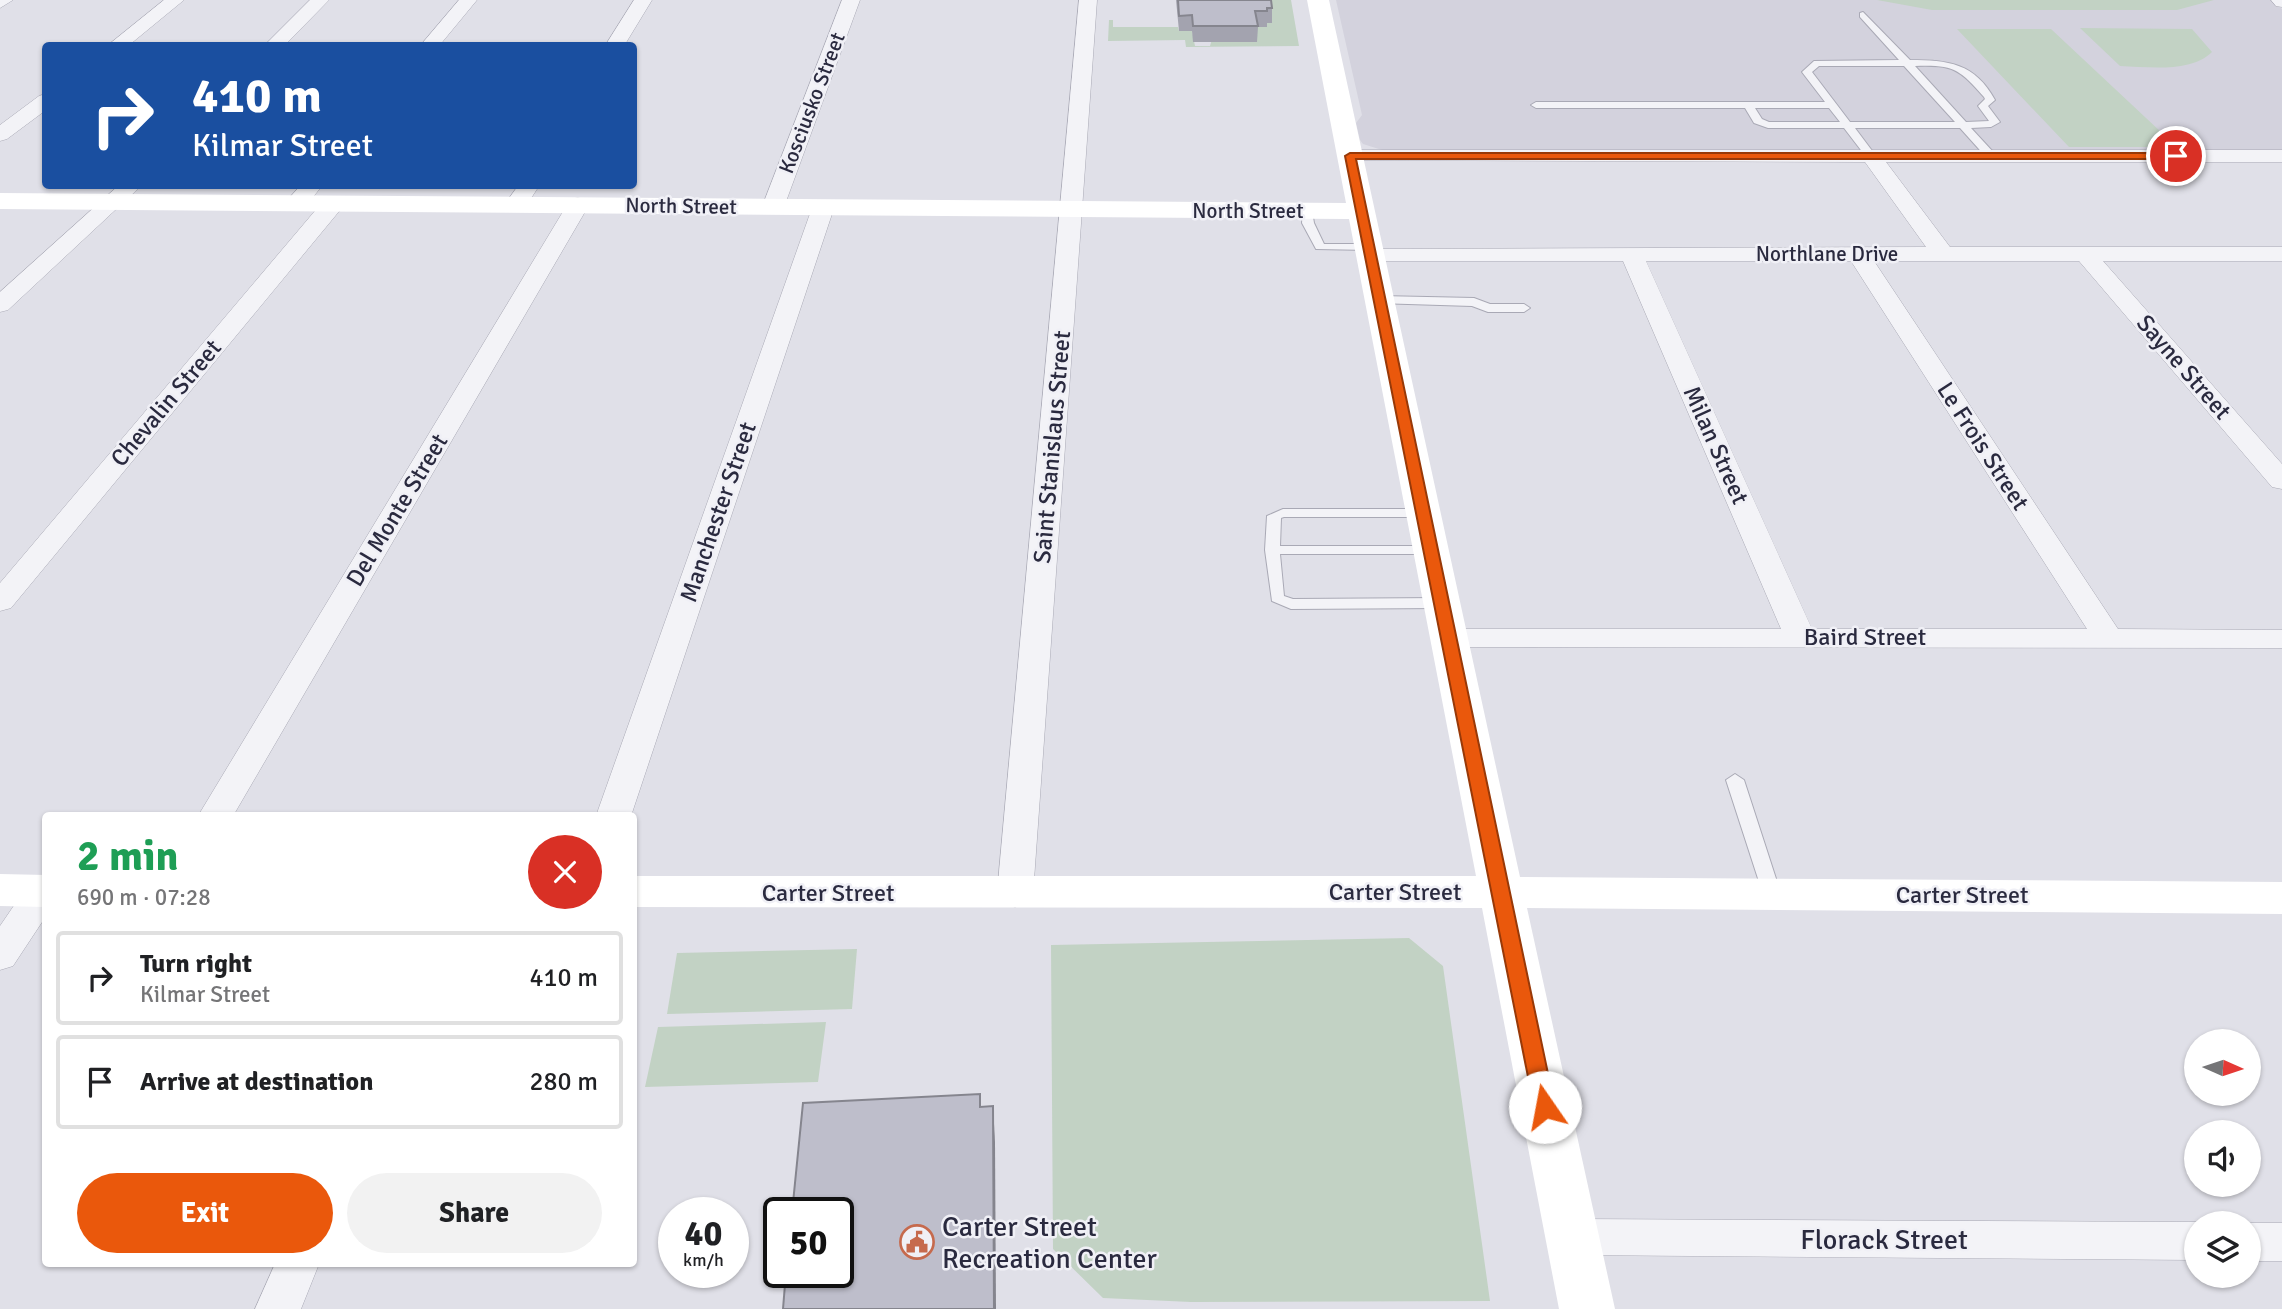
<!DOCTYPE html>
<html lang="en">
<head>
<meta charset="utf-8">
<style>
  body { margin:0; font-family:Signika,sans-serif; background:#f2f2f2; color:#202124; height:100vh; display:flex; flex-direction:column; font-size:26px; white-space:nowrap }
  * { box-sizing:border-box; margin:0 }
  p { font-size:23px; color:#757577 }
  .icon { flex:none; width:38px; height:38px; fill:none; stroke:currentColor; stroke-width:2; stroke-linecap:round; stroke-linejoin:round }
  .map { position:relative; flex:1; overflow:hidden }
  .sheet { position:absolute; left:42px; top:812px; width:595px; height:455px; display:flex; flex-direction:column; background:#fff; border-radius:7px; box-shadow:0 2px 5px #0004 }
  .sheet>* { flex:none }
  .top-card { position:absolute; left:42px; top:42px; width:595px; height:147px; border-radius:7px; box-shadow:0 2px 5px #0004; background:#1a4fa0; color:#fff; overflow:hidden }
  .needle { width:46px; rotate:93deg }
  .controls { position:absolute; left:2184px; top:1029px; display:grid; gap:14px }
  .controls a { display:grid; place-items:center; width:77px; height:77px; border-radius:50%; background:#fff; box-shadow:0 2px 5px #0004; font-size:35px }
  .speed { position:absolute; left:658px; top:1197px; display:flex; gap:14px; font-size:35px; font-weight:700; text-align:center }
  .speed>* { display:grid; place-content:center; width:91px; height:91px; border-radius:50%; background:#fff; box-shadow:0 2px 5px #0004; line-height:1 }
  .speed small { font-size:18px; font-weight:400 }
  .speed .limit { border:4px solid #111; border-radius:10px; background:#fff; color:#111 }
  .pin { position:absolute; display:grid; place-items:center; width:60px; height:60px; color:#fff; margin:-30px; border:4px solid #fff; border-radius:50%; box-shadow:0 2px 7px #0007 }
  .me { position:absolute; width:77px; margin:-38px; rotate:348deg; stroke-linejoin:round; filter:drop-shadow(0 0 5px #0008) }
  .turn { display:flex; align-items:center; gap:24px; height:147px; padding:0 35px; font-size:32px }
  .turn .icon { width:91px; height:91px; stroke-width:2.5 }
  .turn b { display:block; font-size:49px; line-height:60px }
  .round { display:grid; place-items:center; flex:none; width:74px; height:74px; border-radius:37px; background:#f2f2f2 }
  .head { display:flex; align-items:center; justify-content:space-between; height:119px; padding:0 35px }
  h1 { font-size:42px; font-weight:800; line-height:52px; color:#1e9e55 }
  .primary-button { display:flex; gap:14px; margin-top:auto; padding:14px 35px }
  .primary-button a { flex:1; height:80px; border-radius:42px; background:#ea580c; color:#fff; font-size:28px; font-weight:800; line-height:80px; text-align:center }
  .primary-button a+a { background:#f2f2f2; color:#202124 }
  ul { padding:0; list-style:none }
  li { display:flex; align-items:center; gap:21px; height:94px; margin:0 14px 10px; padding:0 21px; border:4px solid #e0e0e0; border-radius:7px }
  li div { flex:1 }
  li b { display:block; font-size:26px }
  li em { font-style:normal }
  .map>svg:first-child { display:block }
  .built { fill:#d3d2dd }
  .green { fill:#c2d2c4 }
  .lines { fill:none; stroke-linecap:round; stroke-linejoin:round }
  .lane-casing { stroke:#a9a9b5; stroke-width:2 }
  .street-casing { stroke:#a9a9b5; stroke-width:1 }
  .lane { fill:#f3f3f7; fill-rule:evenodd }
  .street { fill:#f3f3f7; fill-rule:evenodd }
  .secondary { fill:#fff; fill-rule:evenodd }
  .wall { fill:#a3a3af }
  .shaded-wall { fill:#85858e }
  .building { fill:#bebecb; stroke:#85858e; stroke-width:2 }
  .route { fill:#ea580c; stroke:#983908; stroke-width:2 }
  .labels { text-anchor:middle; stroke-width:5; stroke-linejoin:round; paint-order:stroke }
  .far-street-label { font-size:21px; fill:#2a2a3f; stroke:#f0f0f6 }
  .street-label { font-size:24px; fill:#2a2a3f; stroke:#f0f0f6 }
  .near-poi-label { font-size:28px; fill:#2a2a3f; stroke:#f0f0f6; text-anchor:start }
  .near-street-label { font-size:28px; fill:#2a2a3f; stroke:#f0f0f6 }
</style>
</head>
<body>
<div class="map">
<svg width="2282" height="1309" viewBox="0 0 2282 1309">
  <rect width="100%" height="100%" fill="#e0e0e8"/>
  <!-- built -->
  <path class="built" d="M1336,0H2270L2282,9V153L1382,150L1363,144L1360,140L1356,123L1362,115Z"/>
  <!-- green -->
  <path class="green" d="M1223,0H1291L1299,46L1186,47L1185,40L1108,41L1109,20H1113V27H1178L1179,31H1192L1195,46H1210Z
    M1877,0H2214L2177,10H1932Z
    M2080,28L2192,29L2212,52C2191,73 2149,67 2120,66Z
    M1957,29H2051L2177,147H2069Z
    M1409,938L1443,966L1490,1301L1191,1302L1103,1298L1053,1249L1051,945Z
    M857,949L852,1009L667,1014L677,953Z
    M826,1022L818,1082L645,1087L658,1027Z"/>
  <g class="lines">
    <!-- lane casing -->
    <g class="lane-casing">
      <path id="lane" d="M1863,12L1910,60C1948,60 1975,63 1995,100L1988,106L2000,122L1991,127L1971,128L1995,154V158H1987L1960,128H1855L1876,156L1871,159L1867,158L1844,128H1768L1754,123L1745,108H1536L1531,105L1536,102H1825L1802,72L1814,61L1899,60L1860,17V13ZM1819,66H1904L1955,122H1850L1812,72ZM1915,66C1954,65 1958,68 1984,97L1985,99L1978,106L1989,121L1966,122ZM1755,108H1829L1840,122H1769L1762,119Z
        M1303,209L1312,211L1314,223L1324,244H1369L1375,247L1369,250L1316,249L1302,223Z
        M1380,296L1474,298L1490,304H1524L1530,308L1524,312H1488L1472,306L1376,303L1374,300Z
        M1283,509H1423L1430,513L1423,517H1284L1281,518L1280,546H1431L1438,550L1431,554H1280L1284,596L1293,599L1442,598L1450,603L1442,608L1291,609L1272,601L1265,550L1267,516Z
        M1735,774L1744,780L1781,894L1778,899H1766L1763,894L1726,780Z"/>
    </g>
    <!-- street casing -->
    <g class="street-casing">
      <path id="street" d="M0,0H13L0,8Z
        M164,0H184L128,46H107Z
        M310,0H329L284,46H264Z
        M459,0H477L439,46H420Z
        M634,0H652L624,46H605Z
        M842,0H860L784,207L781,212H765L762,207Z
        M1079,0H1097L1033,894L1028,903L1015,907L1002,903L997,894Z
        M2271,0H2282V7L2276,6Z
        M46,94V110L7,139L0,141V125L39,96Z
        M1350,150H2282V162H1886L1950,247H2282V261H2103L2282,464V489L2272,487L2079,261H1874L2118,629L2282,630V648L1449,647L1438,645L1433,638L1438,631L1449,629H1781L1623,261H1371L1363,259L1360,254L1363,249L1926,247L1865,162L1343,160L1340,156L1343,152ZM1646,261H1851L2087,629H1812Z
        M118,186H141L8,310L0,312V292Z
        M300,186H322L304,208H288L285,203Z
        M518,186H539L524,209H508L505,204Z
        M333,197L341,199L344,204L341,209L11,608L0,611V583L325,199Z
        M578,198L586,200L589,205L233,816H198L567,205L570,200Z
        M823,201L831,203L834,208L631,816H596L812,208L815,203Z
        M43,878L46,879V916L13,966L0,970V926L30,882Z
        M1572,1219L2196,1222L2198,1223L2196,1260L1572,1255L1556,1250L1550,1237L1556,1224Z
        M2249,1223H2282V1261H2249Z
        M275,1264H319L301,1309H255Z"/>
    </g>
    <!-- lane -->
    <use href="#lane" class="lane"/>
    <!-- street -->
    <use href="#street" class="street"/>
    <!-- secondary -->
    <path class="secondary" d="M1307,0H1329L1520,877L2282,882V914L1527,908L1615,1309H1559L1482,908L634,907V876H1476L1349,219L0,209V193L1346,203Z
      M0,874L46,875V907L0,906Z"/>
  </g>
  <!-- wall -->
  <path class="wall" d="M1176,0H1277H1271L1272,8V23H1267V27H1258L1257,42H1193L1192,31H1179Z"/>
  <!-- shaded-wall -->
  <path class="shaded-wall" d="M993,1106L995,1142L996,1309H994Z"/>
  <!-- building -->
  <path class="building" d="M1178,0H1271L1272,8H1267V11H1255L1258,26H1193L1192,15L1179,16Z
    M980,1094V1107L993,1106L994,1309H783L786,1272H838V1213H792L803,1103Z"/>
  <!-- route -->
  <path class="route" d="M1350,153H2176L2181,156L2176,159H1356L1555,1107L1552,1112L1545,1115L1538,1112L1534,1107L1345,156Z"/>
  <!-- icons -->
  <defs>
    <g id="civic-ring" transform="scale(1.75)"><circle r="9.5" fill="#f0f0f6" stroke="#c66a4d" stroke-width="1.5"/><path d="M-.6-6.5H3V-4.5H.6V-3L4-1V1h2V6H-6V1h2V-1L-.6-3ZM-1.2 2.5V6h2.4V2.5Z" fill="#c66a4d"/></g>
  </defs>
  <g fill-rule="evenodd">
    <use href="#civic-ring" x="917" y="1242"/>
  </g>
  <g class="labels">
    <!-- far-street labels -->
    <g class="far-street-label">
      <text transform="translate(812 103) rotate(-69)" y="7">Kosciusko Street</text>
      <text transform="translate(681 206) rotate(1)" y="7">North Street</text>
      <text x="1248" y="218">North Street</text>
      <text x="1827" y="261">Northlane Drive</text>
    </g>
    <!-- street labels -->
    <g class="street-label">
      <text transform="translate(2184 367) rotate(49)" y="8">Sayne Street</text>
      <text transform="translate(166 403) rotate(-50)" y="8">Chevalin Street</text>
      <text transform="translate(1716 445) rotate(66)" y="8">Milan Street</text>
      <text transform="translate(1983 446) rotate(57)" y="8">Le Frois Street</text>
      <text transform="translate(1052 447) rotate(-85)" y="8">Saint Stanislaus Street</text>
      <text transform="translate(397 510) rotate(-59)" y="8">Del Monte Street</text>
      <text transform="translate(718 512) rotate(-71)" y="8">Manchester Street</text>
      <text x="1865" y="645">Baird Street</text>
      <text x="1395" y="900">Carter Street</text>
      <text x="828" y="901">Carter Street</text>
      <text x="1962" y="903">Carter Street</text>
    </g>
    <!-- near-poi labels -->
    <g class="near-poi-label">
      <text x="942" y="1236">Carter Street<tspan x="942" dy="32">Recreation Center</tspan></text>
    </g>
    <!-- near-street labels -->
    <g class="near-street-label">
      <text x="1884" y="1249">Florack Street</text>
    </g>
  </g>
</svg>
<div class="controls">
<a><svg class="needle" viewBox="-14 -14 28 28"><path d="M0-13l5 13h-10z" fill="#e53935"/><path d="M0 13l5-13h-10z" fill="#757577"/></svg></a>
<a><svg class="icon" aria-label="sound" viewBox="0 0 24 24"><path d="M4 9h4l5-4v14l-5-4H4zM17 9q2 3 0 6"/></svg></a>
<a><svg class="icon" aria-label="layers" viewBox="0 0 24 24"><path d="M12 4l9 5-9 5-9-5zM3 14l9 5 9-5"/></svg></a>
</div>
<div class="speed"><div>40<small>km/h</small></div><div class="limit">50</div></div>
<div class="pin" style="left:2176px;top:156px;background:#d93025"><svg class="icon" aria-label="arrive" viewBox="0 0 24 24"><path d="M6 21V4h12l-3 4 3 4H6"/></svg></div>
<svg class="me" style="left:1545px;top:1107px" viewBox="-20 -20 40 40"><circle r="19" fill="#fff"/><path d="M0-13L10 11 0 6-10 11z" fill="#ea580c"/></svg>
<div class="top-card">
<div class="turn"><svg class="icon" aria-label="right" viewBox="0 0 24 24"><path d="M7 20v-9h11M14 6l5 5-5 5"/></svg><div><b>410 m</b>Kilmar Street</div></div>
</div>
<section class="sheet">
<div class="head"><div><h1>2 min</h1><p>690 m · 07:28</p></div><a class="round" style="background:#d93025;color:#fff"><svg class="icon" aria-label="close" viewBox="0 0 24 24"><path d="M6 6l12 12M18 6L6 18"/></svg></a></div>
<ul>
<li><svg class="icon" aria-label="right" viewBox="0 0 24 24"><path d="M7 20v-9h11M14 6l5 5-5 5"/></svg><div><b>Turn right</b><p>Kilmar Street</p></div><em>410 m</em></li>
<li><svg class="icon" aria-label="arrive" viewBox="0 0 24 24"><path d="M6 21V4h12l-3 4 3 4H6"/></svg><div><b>Arrive at destination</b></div><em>280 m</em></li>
</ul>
<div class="primary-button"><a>Exit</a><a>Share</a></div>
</section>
</div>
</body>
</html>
